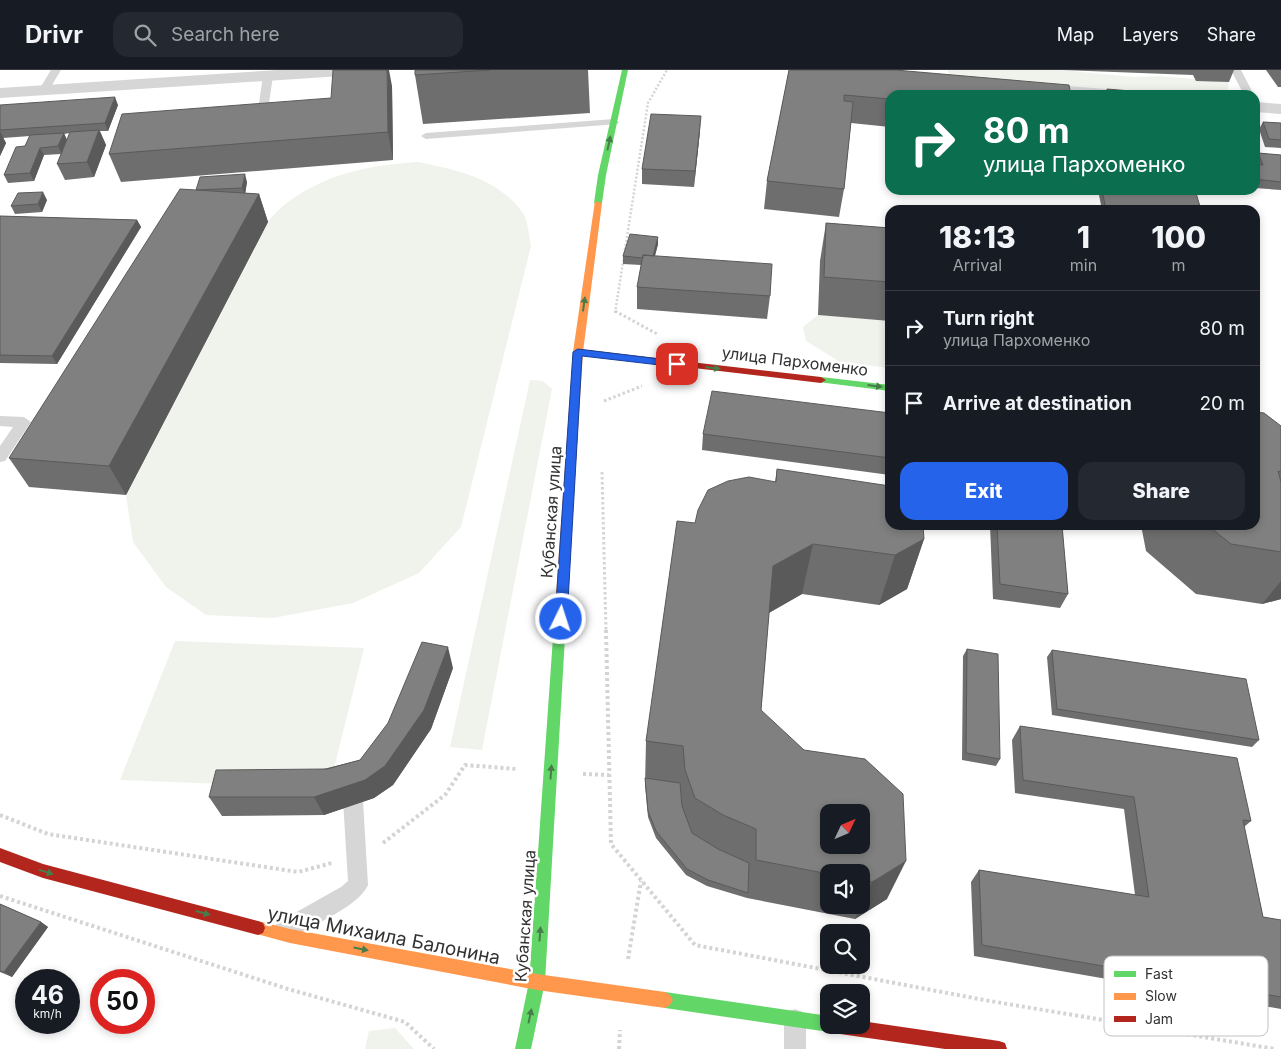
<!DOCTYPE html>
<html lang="en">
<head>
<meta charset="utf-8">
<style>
  body { margin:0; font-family:Inter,sans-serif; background:#242831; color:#f1f3f6; height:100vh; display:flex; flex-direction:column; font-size:19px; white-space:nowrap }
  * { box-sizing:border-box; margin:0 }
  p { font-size:16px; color:#9ea1a6 }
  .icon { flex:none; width:28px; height:28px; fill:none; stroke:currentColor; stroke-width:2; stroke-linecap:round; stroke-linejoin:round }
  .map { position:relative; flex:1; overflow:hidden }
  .side { position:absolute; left:885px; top:135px; width:375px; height:325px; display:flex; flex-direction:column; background:#171b24; border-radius:15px; box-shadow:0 2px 8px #0003 }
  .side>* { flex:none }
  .banner { position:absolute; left:885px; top:20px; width:375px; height:105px; border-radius:15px; box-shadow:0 2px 8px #0003; background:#0b6e4f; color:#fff; overflow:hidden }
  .needle { width:32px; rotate:46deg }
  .tools { position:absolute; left:820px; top:734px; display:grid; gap:10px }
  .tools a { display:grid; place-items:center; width:50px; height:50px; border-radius:10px; background:#171b24; box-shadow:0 2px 8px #0003; font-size:25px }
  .speed { position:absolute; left:15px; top:899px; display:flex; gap:10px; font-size:25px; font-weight:700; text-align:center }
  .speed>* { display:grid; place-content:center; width:65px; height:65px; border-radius:50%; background:#171b24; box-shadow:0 2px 8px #0003; line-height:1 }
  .speed small { font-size:12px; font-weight:400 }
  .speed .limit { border:8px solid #d22; background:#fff; color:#111 }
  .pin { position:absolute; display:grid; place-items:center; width:42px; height:42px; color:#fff; margin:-21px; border-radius:10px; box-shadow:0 2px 8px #0006 }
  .me { position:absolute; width:55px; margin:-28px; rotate:4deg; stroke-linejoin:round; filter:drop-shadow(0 0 4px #0008) }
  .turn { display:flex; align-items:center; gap:18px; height:105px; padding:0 15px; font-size:22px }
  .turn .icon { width:65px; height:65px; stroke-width:2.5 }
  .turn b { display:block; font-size:35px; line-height:42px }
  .eta { display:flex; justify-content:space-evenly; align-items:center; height:85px; text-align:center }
  .eta b { font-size:30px; font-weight:800; line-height:35px }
  .primary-button { display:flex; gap:10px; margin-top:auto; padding:10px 15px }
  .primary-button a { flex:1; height:58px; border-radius:15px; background:#2563eb; color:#fff; font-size:20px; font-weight:800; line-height:58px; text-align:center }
  .primary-button a+a { background:#242831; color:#f1f3f6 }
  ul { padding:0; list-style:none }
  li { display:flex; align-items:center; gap:15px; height:75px; padding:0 15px; border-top:1px solid #363941 }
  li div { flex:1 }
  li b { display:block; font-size:19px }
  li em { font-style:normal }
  header { display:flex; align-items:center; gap:30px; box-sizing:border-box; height:70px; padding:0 25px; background:#171b24; border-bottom:1px solid #363941 }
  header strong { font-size:24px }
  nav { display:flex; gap:28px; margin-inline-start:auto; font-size:18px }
  .search { width:350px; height:45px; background:#242831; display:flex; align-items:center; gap:12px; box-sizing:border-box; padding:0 18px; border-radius:15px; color:#9ea1a6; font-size:19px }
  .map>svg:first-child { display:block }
  .green { fill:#f0f3ec }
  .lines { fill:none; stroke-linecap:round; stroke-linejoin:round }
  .path-far2 { stroke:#d4d4d4; stroke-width:2.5; stroke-dasharray:2 2; stroke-linecap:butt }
  .path-far1 { stroke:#d4d4d4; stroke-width:3; stroke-dasharray:2.5 2.5; stroke-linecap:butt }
  .path { stroke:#d4d4d4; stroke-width:4; stroke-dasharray:3 3; stroke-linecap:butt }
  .lane { fill:#d6d6d6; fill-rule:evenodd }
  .street { fill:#d6d6d6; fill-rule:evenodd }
  .fast { fill:#63d668; fill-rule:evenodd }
  .slow { fill:#ff974d; fill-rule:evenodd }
  .jam { fill:#b3261e; fill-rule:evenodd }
  .wall { fill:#6e6e6e; fill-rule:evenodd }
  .shaded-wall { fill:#5a5a5a }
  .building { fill:#808080; stroke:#5a5a5a; fill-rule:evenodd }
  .oneway { fill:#487c4a }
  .route { fill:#2563eb; stroke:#184099 }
  .labels { text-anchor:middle; stroke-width:5; stroke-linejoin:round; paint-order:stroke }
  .street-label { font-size:16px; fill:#323232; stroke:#fff }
  .near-street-label { font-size:19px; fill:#323232; stroke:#fff }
  .key { fill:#fff; stroke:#c2c2c2; stroke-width:1 }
  .key-label { font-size:14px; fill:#323232 }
</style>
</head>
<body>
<header>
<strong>Drivr</strong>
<div class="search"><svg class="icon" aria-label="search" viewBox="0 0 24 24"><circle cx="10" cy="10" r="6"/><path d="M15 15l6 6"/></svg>Search here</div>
<nav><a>Map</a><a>Layers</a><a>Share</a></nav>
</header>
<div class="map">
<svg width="1281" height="979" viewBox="0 0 1281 979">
  <rect width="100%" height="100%" fill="#fff"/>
  <!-- green -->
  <path class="green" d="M947,0H1062L1133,7L1159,6L1229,12L1228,19L1219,24L1159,25L951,6Z
    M418,92C457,100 498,108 523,143C528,150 529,167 531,176L461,457L419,503L353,533L273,548L206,545L166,517L133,472L126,425L257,164C266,155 274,143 284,135C324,104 369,95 418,92Z
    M818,245L890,251V298L840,292L806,271L803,257Z
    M530,310L543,311L552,319L482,680L450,677Z
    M175,571L364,578L329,718L120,710Z
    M395,958L414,979H365L369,961Z"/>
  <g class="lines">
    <!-- path-far2 -->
    <path class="path-far2" d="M615,243L648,33L667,0"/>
    <!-- path-far1 -->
    <path class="path-far1" d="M615,241L659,265
      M604,331L642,316
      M602,402L606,561"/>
    <!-- path -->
    <path class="path" d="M606,560L611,774L695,875L984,930L1275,979
      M583,704L609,705
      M0,745L48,764L298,802L332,793
      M383,773L445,725L465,695L517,699
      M0,826L288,919L405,952L434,979
      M628,889L641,811
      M619,979L620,960"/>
    <!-- lane -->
    <path class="lane" d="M51,0H61L49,20H41L40,18Z
      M1231,0H1241L1254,25H1244Z
      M268,3L273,6L266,53L261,56L256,53L263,6Z
      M614,49L619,52L618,54L426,69L421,66L426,63Z
      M1255,83L1281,85V91L1255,89Z
      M0,346L24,347L31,352L5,391L0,392V376L13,357L0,356Z
      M352,705L359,708L362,714L368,815C359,836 312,856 291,867L284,871L277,867L273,860L277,853L341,817L348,811L342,714L345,708Z
      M795,939L803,942L806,950V979H784V950L787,942Z"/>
    <!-- street -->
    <path class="street" d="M278,0H365L363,4L357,5L0,28V18Z
      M1033,13L1117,20L1123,21L1126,25H1055L1027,22L1024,18L1027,14Z
      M1255,32L1281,34V44L1255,42Z"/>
    <!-- fast -->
    <path class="fast" d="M622,0H628L606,105L602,133L598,135L594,133L598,105Z
      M821,307L890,315V321L818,312L816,310Z
      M559,562L563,564L565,567L545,912L531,979H515L529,912L553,567L555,564Z
      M665,922L829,946V955H836L834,959L829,962L665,938L660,935L657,930L660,925Z"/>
    <!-- slow -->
    <path class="slow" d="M595,131L602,133L583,282L565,567L563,570L559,572L555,570L553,567L573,282Z
      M258,851L290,859L537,904L665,922L670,925L673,930L670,935L665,938L537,920L290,873L253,863L251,858L253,853Z"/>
    <!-- jam -->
    <path class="jam" d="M578,279L821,307L826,310L821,313L575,284V280Z
      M0,778L43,794L258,851L263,853L265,858L263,863L258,865L43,808L0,792Z
      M829,949V955H861V951L999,971L1005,973L1007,979H945L833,963L828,960L825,955Z"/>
  </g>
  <!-- wall -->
  <path class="wall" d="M415,0H588L590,43L423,54L415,5Z
    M789,0L890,25V57L851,53L844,119L839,147L764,139L767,111Z
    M1062,0H1234L1229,12L1196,11L1193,5Z
    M1266,0H1281V17H1278Z
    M392,16L393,90L121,112L109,84L331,28Z
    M1107,19L1178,25H1105Z
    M0,35H118L108,61H100L106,75L94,107L65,110L57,94L61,84L44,85L34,111L8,113L4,105L25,76L30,66L3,68L6,73L0,86ZM70,63L67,70L64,64Z
    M1263,52L1281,53V78L1265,77L1259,59Z
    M700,61L694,117L642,114V99Z
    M1258,83L1281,85V120L1255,118V89Z
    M247,112L245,123L259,124L268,152L126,425L29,417L9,388L196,120Z
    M1098,120H1175V121L1201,140H1102Z
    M47,130L42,142L15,144L11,136Z
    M0,146L137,150L141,157L57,294L0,293Z
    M826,153L890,158V251L818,245L820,191Z
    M658,174L655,186L770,226L767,249L637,239V217L641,195L623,194V186Z
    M890,343V405L702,380L703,364Z
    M1281,356V529L1262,534L1196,524L1146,481L1141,455H1255Z
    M777,399L924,469L907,519L879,535L802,524L769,543L761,640L887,829L855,849L747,828L707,816L686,805L656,768L648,747L645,715L646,671L695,453L775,412ZM829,802H861V835H829Z
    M990,455H1062L1068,524L1060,538L993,529Z
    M967,579L1000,689L996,696L962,690L963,586Z
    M1052,580L1259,670L1252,677L1052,645L1047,587Z
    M453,598L431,659L393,715L374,728L324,745L222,746L209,727L360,690Z
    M1020,656L1251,751L1244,757L1263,847L1281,850V939L974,886L971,812L979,800L1135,825L1124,739L1015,723L1012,670Z
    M0,834L41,852L48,857L12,907L0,902Z"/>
  <!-- shaded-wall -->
  <path class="shaded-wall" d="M387,0H389L392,16L393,90L388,62Z
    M115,27L118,35L108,61L105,53Z
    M701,46L700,61L694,117L695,101Z
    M99,60L106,75L94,107L87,92Z
    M0,61L6,73L0,86Z
    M64,63L67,70L62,84L58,76Z
    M40,78L44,85L34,111L30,103Z
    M245,104L247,112L245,125L242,118Z
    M43,122L47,130L42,142L38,134Z
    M259,124L268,152L126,425L109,396Z
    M137,150L141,157L57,294L52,286Z
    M658,167V174L652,196V188Z
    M924,469L907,519L879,535L895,485Z
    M813,474L802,524L765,545L773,496Z
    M1281,511V529L1262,534Z
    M448,577L453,598L431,659L393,715L374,728L324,745L314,727L365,710Z
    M906,791L887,829L855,849L872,812Z
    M41,852L48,857L12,907L4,902Z"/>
  <!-- building -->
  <path class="building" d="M333,0H387L388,62L109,84L122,44L331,28Z
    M415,0H490L415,5Z
    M789,0H895L1069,15L1071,25H890V29L844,25V31L853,32L844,119L767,111Z
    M1107,19L1178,25H1108Z
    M115,27L105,53L0,60V35Z
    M651,44L701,46L695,101L642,99Z
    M1263,52L1281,53V70L1269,69Z
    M99,60L87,92L57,94L70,62Z
    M64,63L58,76L40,78L30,103L4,105L16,77L25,76L30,65Z
    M1258,83L1281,85V112L1255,109V94L1263,95Z
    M245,104L242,118L196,120L200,107Z
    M180,119L259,124L109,396L9,388Z
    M1102,120H1175V121L1196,123L1201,140H1106Z
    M43,122L38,134L11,136L18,123Z
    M0,146L137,150L52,286L0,285Z
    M826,153L890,158V212L824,207Z
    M630,164L658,167L653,186L643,185V188L623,186Z
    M643,185L772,194L770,226L637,217Z
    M712,321L890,343V388L703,364Z
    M1255,342L1264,343L1281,356V402L1278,401L1281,412V482L1231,474L1207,455H1255Z
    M777,399L890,416V455H923L924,469L895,485L813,474L773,496L761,640L804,680L865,689L903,724L906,791L872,812L861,810V802H829V804L756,790V759L723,745L695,728L685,700L683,676L646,671L677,451L695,453L698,440L708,420L728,411L749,407L776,412ZM829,742H861V775H829Z
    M997,455H1062L1068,524L1000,514Z
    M422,572L448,577L424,640L385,696L365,710L314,727H209L216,700L327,699L360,690L388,653Z
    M967,579L998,584L1000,689L966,683Z
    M1052,580L1246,609L1259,670L1057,639Z
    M1020,656L1237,688L1251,751L1243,750L1263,847L1281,850V927L982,875L979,800L1149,827L1134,727L1023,710Z
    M645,708L680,713L682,736L692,763L718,779L749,793L748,823L708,810L687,799L656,761L648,741Z
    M0,834L41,852L4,902L0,901Z"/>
  <!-- one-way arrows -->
  <defs><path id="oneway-solid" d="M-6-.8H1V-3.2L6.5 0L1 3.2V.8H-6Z" transform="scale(1.25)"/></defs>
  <g class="oneway">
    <use href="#oneway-solid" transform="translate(609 73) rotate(-78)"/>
    <use href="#oneway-solid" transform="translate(584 234) rotate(-82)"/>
    <use href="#oneway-solid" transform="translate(713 298) rotate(7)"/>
    <use href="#oneway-solid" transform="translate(875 316) rotate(7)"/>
    <use href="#oneway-solid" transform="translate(551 702) rotate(-86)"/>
    <use href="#oneway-solid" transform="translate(46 802) rotate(17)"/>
    <use href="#oneway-solid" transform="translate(203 843) rotate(15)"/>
    <use href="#oneway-solid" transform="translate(540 864) rotate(-86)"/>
    <use href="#oneway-solid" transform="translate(361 879) rotate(11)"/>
    <use href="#oneway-solid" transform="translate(530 946) rotate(-78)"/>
  </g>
  <!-- route -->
  <path class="route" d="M578,279L677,291L682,294L677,297L582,286L567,549L561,554L555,549L573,282Z"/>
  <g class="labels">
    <!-- street labels -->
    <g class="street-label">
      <text transform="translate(795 291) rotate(7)" y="6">улица Пархоменко</text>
      <text transform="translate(551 442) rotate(-86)" y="6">Кубанская улица</text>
      <text transform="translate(525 846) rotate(-86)" y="6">Кубанская улица</text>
    </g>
    <!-- near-street labels -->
    <g class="near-street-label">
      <text transform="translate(384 865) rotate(11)" y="7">улица Михаила Балонина</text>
    </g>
  </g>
  <!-- legend -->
  <rect x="1104" y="886" width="164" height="80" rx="8" class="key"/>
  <rect x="1114" y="901" width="22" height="6" fill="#63d668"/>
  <rect x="1114" y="923" width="22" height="7" fill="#ff974d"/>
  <rect x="1114" y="946" width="22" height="6" fill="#b3261e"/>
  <g class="key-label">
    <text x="1145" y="909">Fast</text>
    <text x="1145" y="931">Slow</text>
    <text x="1145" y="954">Jam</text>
  </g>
</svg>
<div class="tools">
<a><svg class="needle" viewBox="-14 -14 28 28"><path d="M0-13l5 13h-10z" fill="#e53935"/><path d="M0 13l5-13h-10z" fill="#9ea1a6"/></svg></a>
<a><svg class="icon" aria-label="sound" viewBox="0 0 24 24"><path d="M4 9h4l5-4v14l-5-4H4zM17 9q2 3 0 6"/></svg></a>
<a><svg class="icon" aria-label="search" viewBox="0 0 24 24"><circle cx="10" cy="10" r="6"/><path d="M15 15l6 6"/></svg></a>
<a><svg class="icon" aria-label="layers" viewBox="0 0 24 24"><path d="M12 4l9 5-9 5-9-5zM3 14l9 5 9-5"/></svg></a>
</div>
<div class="speed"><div>46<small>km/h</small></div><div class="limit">50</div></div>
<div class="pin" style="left:677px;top:294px;background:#d93025"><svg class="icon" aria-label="arrive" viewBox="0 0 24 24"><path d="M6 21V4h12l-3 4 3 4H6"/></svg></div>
<svg class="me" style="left:561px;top:549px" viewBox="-20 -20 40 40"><circle r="17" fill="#2563eb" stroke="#fff" stroke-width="3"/><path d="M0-11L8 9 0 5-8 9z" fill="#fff"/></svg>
<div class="banner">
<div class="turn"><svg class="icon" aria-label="right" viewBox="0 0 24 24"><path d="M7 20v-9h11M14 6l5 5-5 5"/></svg><div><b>80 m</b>улица Пархоменко</div></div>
</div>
<section class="side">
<div class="eta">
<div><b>18:13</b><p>Arrival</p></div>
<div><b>1</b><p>min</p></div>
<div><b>100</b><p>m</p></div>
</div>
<ul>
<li><svg class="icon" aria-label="right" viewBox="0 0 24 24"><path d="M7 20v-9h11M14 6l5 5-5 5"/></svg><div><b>Turn right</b><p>улица Пархоменко</p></div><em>80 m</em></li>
<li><svg class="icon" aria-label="arrive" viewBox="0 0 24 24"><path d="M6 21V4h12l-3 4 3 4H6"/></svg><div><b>Arrive at destination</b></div><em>20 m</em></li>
</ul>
<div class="primary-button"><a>Exit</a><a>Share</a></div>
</section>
</div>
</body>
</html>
